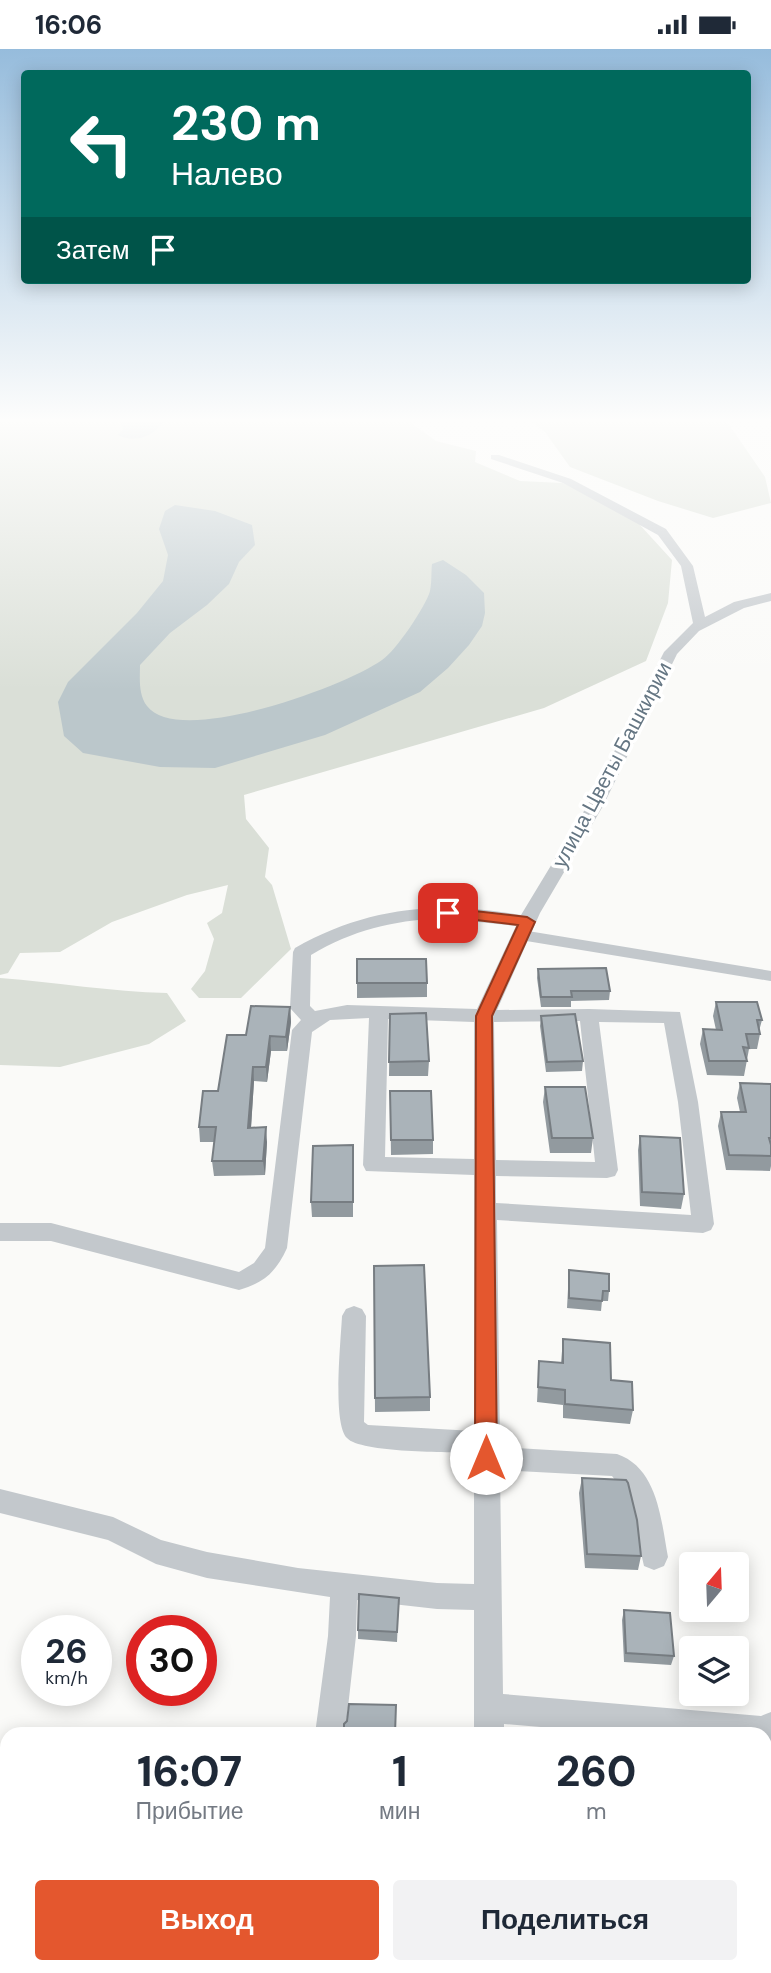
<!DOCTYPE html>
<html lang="ru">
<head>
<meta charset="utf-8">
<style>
  body { margin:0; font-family:"DM Sans",sans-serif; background:#f2f2f3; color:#1f2937; height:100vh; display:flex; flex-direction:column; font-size:26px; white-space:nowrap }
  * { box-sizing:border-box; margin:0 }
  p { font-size:23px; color:#747a83 }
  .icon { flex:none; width:38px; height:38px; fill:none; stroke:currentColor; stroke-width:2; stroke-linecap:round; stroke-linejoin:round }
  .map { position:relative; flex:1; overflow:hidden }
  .panel { position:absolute; left:0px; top:1678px; width:772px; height:247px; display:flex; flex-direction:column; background:#fff; border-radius:21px 21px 0 0; box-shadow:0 4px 18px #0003 }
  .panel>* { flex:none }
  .top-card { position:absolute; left:21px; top:21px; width:730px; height:214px; border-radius:7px; box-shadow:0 4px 18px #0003; background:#00695c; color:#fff; overflow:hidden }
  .needle { width:46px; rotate:19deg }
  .tools { position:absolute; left:679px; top:1503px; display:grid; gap:14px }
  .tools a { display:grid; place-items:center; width:70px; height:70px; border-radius:7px; background:#fff; box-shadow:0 4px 18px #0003; font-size:35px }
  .speed { position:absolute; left:21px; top:1566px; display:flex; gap:14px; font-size:35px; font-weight:700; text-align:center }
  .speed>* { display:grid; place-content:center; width:91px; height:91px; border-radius:50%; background:#fff; box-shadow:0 4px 18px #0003; line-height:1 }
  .speed small { font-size:18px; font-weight:400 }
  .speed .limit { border:10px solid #d22; background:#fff; color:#111 }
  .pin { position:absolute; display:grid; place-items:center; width:60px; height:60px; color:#fff; margin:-30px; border-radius:14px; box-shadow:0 4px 10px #0006 }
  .me { position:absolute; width:77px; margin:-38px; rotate:0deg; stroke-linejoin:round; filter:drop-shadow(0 0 5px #0008) }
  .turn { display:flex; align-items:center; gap:24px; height:147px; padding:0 35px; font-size:32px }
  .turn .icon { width:91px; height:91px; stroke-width:2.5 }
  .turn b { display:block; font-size:49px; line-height:60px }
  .then { display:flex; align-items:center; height:66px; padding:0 35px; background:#0003; gap:14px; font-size:26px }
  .eta { display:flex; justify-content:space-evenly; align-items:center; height:119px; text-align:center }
  .eta b { font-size:42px; font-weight:800; line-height:49px }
  .button { display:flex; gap:14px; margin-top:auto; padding:14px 35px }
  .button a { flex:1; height:80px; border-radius:7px; background:#e4572e; color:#fff; font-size:28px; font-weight:800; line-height:80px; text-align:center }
  .button a+a { background:#f2f2f3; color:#1f2937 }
  .status { display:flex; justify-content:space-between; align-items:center; height:49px; padding:0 35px; background:#fff; direction:ltr }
  .status svg { height:19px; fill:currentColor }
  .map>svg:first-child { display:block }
  .green { fill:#dadfd7 }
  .water { fill:#bbc7cb }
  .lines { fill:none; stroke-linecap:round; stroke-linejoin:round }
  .service { stroke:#c3c8cc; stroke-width:10 }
  .minor { fill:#c3c8cc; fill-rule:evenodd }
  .wall { fill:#929a9f }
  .shaded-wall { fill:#777d82 }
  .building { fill:#aab3b9; stroke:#777d82; stroke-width:2 }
  .route { fill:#e4572e; stroke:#94391e; stroke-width:2 }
  .labels { text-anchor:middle; stroke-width:7; stroke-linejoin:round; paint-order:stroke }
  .street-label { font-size:21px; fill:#657683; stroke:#fff }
</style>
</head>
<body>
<div class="status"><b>16:06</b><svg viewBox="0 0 49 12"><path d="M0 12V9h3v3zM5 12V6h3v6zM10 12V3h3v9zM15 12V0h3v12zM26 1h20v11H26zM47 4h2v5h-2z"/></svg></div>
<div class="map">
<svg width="771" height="1924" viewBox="0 0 771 1924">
  <rect width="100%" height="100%" fill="#fafaf8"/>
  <!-- green -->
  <path class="green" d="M0,371H413L414,376L436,392L476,402L475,413L520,432L563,434L629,464L672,511L668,554L646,612L544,659L244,746L246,770L269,799L265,828L272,836L291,900L241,949H199L191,940L205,922L214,890L207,874L222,864L228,836L187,846L112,873L60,903L20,904L8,924L0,926Z
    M530,371H721L728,374L765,428L771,454L713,469L658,452L570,418L545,383Z
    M0,929C56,933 111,943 167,944L186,972L149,995L60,1018L0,1016Z"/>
  <!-- water -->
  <path class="water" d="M119,371H164C156,387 134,395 118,386L123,380Z
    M175,456L215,462L252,476L255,496L239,513L229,535L207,556L170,584L140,616C140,629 138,645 147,657C179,699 346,637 382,611C395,603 426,557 430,542C432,533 431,523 432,515L443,511L466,526L484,544L485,564L482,577L469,596L448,619L420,643L325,686L215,719L160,718L83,704L64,687L58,653L68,633L137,564L163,532L168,506L159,480L165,462Z"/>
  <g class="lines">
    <!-- service -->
    <path class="service" d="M521,886L771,927"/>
    <!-- minor -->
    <path class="minor" d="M491,406H499L571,430L666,480L693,517L705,568L734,553L771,544V552L744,559L699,582L677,605L603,757L540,864L497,961L589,960L680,963L698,1053L714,1175L711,1181L703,1184L497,1171L500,1398L617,1405C658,1419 661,1471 668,1508L664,1517L654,1521L644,1517L628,1447L612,1427L500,1421L503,1645L761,1667L771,1663V1693L765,1695V1685H624L504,1675V1685H474V1561L437,1560L357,1551L356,1587L345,1685H315L328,1587L330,1548L207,1529L156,1515L108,1491L0,1464V1440L113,1468L161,1491L207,1503L298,1519L437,1534L474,1535V1404C451,1403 360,1404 347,1389C332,1374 341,1291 342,1267L346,1260L354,1257L362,1260L366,1267L364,1373L368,1376L474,1382V1126L366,1122L363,1116L369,969L330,971L312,983L287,1199C276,1223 264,1234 239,1241L51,1192H0V1174H51L239,1223L254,1214L265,1199L292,981L301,971L290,959L293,903L295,899C369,857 439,852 521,866L587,757L664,603L693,574L681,517L658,486L563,434L491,410ZM440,869L516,877L477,960L347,956L315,962L310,957L311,906C353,881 392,872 440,869ZM388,970L474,973V1110L385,1108ZM580,972L595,1113L496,1111L494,973ZM599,973L664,974L678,1053L691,1166L496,1154V1127L607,1129L615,1127L618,1121Z
      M216,1918H250L249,1924H215Z
      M476,1918H510V1924H476Z"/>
  </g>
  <!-- wall -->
  <path class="wall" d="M357,910L427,934V948L357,949Z
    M538,920L610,942L609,951L571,952V958H541L537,929Z
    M716,953L762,971L759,982L760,985L757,1000H749L744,1027L707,1026L700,995L703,980L716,981L713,967Z
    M290,958L291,973L287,1002H271L267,1033L254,1032L251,1079L267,1093L265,1126L214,1127L212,1112L214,1093H200L199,1078L246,986Z
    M390,965L429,1012L428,1027H389Z
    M541,967L583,1012L582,1022L546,1023L540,977Z
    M740,1034L771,1035V1117L770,1122L726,1121L718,1077L721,1063H740L737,1049Z
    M545,1038L593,1089L591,1104H550L543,1053Z
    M390,1042L433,1091V1105L391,1106Z
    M640,1087L684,1145L681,1160L640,1157L638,1101Z
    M353,1096V1168H312L311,1153Z
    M374,1217L430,1348V1362L375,1363Z
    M569,1221L609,1242L608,1252H602L601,1262L567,1259Z
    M563,1290L611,1331L633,1361L630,1375L563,1369V1356L537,1353L539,1312L561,1314Z
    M582,1429L641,1507L638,1521L585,1519L579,1444Z
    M399,1549L397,1593L358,1590V1581Z
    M624,1561L674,1607L671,1616L624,1613L622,1571Z"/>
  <!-- shaded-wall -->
  <path class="shaded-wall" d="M290,958L291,973L287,1002L286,988Z
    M270,987L271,1002L267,1033L266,1018Z
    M253,1018L254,1032L250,1093L248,1079Z
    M266,1078L267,1093L265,1126L263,1112Z"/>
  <!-- building -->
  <path class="building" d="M357,910H426L427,934H357Z
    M606,919L610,942H571L572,948H541L538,920Z
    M716,953H757L762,971H757L760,985H746L749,999L743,998L747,1012H709L703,980L722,981Z
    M251,957L290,958L286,988L270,987L266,1018H253L248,1079L266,1078L263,1112H212L216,1078H199L203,1042H218L227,986H246Z
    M426,964L429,1012L389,1013L390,965Z
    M575,965L583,1012L547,1013L541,967Z
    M740,1034L771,1035V1089H769L771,1096V1107L729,1106L721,1063H746Z
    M545,1038H585L593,1089H552Z
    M390,1042H431L433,1091H391Z
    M640,1087L680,1089L684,1145L642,1143Z
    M353,1096V1153H311L313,1097Z
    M424,1216L430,1348L375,1349L374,1217Z
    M569,1221L609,1225V1242H603L602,1252L569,1249Z
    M563,1290L610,1294L611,1331L632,1333L633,1361L565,1355V1341L538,1338L539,1312L563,1314Z
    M582,1429L626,1431L628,1434L637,1471L641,1507L587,1505Z
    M359,1545L399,1549L397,1583L358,1581Z
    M624,1561L670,1564L674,1607L626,1604Z
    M349,1655L396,1656L395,1685H344V1675L347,1672Z
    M243,1918H322V1924H242Z"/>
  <!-- sky -->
  <linearGradient id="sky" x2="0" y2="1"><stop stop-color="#96bcdc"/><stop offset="0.58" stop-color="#fdfdfc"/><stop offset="1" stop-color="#fdfdfc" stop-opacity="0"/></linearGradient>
  <rect width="771" height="641" fill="url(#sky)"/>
  <!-- route -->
  <path class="route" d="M448,859L527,868L535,873L492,967L497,1409L494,1416L486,1418L478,1416L475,1409L476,967L518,876L443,867L441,864Z"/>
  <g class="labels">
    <!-- street labels -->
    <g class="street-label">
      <text transform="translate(612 716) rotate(-62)" y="7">улица Цветы Башкирии</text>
    </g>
  </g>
</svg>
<div class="tools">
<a><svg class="needle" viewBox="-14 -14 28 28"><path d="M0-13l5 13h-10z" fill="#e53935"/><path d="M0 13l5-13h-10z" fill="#747a83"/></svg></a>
<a><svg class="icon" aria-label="layers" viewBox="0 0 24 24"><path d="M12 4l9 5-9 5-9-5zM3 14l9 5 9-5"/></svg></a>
</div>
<div class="speed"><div>26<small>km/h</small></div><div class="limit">30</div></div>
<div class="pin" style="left:448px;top:864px;background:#d93025"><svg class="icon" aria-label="arrive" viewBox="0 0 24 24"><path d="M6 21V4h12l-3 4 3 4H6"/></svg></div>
<svg class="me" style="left:486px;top:1409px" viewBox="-20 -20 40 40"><circle r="19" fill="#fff"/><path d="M0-13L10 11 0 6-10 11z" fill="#e4572e"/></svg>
<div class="top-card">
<div class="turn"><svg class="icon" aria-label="left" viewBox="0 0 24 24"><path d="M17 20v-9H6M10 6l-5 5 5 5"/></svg><div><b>230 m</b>Налево</div></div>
<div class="then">Затем<svg class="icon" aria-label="arrive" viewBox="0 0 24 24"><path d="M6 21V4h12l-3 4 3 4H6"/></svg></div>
</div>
<section class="panel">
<div class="eta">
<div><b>16:07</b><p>Прибытие</p></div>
<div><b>1</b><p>мин</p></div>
<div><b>260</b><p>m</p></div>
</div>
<div class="button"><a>Выход</a><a>Поделиться</a></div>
</section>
</div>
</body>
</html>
